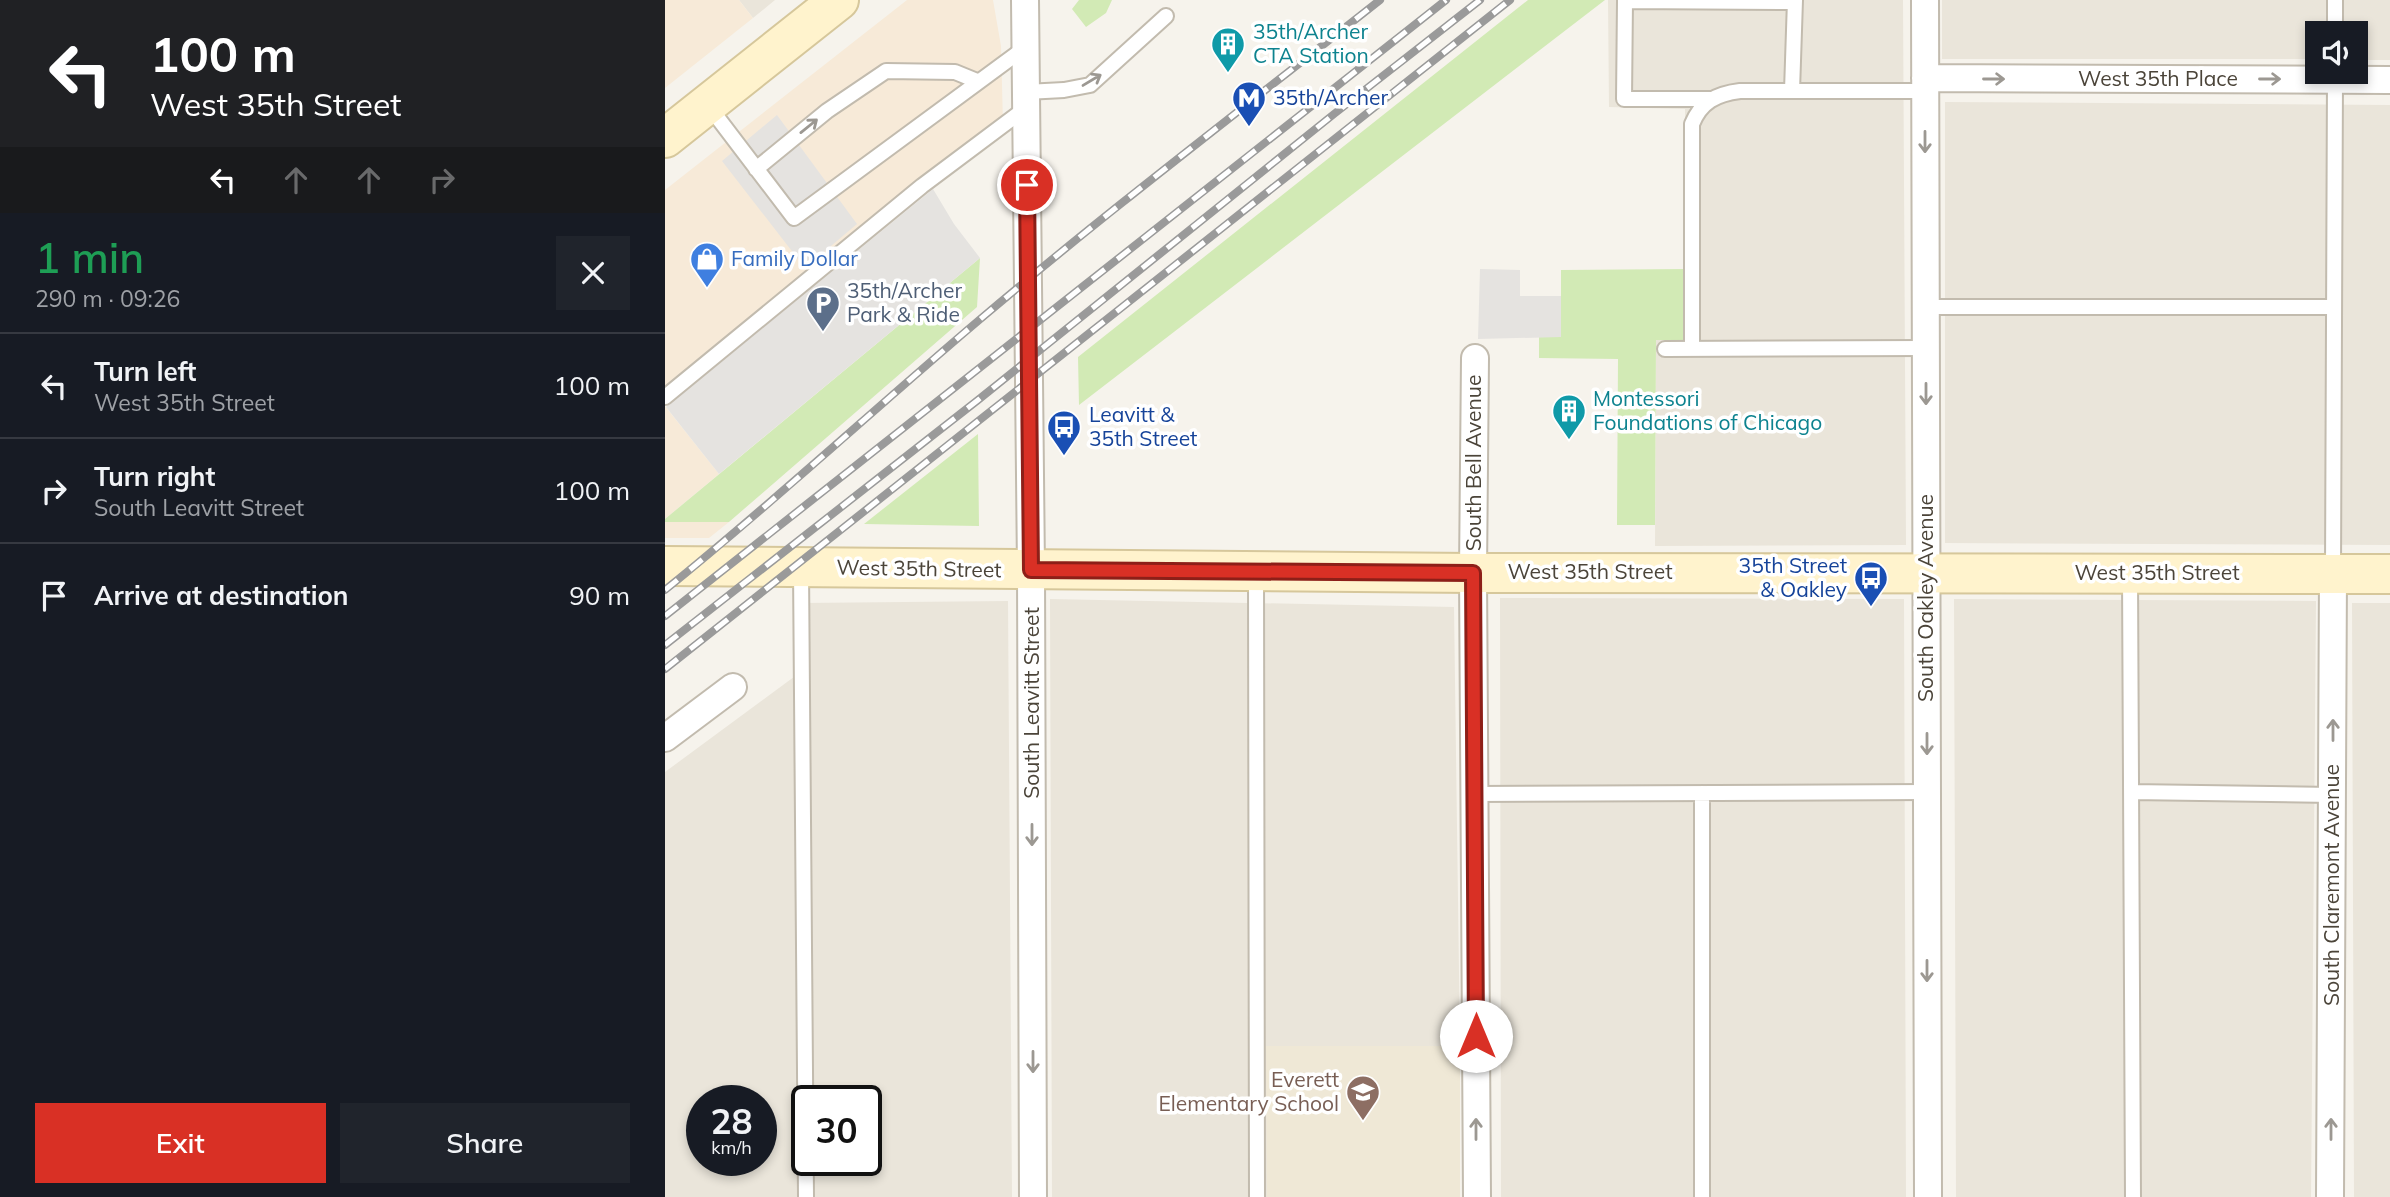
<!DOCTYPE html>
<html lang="en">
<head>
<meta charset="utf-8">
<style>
  body { margin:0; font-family:Mulish,sans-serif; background:#20242c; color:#f1f3f6; height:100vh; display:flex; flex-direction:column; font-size:26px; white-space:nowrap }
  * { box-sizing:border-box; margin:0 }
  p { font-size:23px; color:#9ea1a6 }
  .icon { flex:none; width:38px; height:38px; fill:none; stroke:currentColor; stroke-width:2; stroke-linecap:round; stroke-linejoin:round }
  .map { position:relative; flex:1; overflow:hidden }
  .sheet { display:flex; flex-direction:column; background:#171b24; width:665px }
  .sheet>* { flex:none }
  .top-card { background:#202124; color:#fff; overflow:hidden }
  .buttons { position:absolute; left:1640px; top:21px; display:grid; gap:14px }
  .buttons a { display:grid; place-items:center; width:63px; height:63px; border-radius:0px; background:#171b24; box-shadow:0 4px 10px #0003; font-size:35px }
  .speed { position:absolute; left:21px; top:1085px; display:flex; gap:14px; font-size:35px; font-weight:700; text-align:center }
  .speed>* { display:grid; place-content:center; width:91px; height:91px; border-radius:50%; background:#171b24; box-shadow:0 4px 10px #0003; line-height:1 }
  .speed small { font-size:18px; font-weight:400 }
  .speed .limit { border:4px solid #111; border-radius:10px; background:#fff; color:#111 }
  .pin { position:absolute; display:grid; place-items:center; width:60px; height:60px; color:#fff; margin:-30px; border:4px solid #fff; border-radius:50%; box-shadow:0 2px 7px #0007 }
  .me { position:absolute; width:77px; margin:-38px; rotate:0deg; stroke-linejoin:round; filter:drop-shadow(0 0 5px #0008) }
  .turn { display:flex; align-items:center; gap:24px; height:147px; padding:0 35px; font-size:32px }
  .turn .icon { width:91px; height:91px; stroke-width:2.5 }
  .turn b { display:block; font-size:49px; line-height:60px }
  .lanes { display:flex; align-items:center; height:66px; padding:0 35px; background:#0003; justify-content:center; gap:35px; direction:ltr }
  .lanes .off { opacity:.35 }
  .round { display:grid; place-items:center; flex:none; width:74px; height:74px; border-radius:0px; background:#20242c }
  .head { display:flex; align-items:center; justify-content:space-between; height:119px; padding:0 35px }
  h1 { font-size:42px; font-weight:600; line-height:52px; color:#1e9e55 }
  .primary-button { display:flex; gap:14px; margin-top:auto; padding:14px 35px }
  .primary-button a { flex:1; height:80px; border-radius:0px; background:#d93025; color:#fff; font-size:28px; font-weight:600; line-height:80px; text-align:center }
  .primary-button a+a { background:#20242c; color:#f1f3f6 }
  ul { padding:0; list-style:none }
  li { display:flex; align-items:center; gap:21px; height:105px; padding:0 35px; border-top:2px solid #363941 }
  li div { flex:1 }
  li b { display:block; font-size:26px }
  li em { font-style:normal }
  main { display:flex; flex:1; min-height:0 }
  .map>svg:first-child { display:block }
  .residential { fill:#eae5da; fill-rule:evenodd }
  .commercial { fill:#f7ead8 }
  .education { fill:#efe8d6 }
  .green { fill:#d2eab5 }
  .parking { fill:#e5e3e0 }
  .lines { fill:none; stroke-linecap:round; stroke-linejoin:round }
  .service-casing { stroke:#c2bbae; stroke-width:18 }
  .minor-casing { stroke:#c2bbae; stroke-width:30 }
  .secondary-casing { stroke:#d6c79b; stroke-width:42 }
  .service { stroke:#fff; stroke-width:14 }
  .minor { stroke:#fff; stroke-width:26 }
  .secondary { stroke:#fff3cd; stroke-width:38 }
  .rail-casing { stroke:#9a9a9a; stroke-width:8 }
  .rail { stroke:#fff; stroke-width:5; stroke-dasharray:16; stroke-linecap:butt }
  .oneway { stroke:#9c9892 }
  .route-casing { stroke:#8d1f18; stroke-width:18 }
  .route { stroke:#d93025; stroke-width:12 }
  .labels { text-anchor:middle; stroke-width:7; stroke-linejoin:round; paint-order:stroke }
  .culture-label { font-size:21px; fill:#0d838f; stroke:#fff; text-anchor:start }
  .street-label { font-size:21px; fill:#4b4439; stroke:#fff }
  .transit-label { font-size:21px; fill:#164399; stroke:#fff; text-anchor:start }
  .shop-label { font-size:21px; fill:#366cbe; stroke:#fff; text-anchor:start }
  .service-label { font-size:21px; fill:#4e5e75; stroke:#fff; text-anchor:start }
  .education-label { font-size:21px; fill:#785e54; stroke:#fff; text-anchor:end }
</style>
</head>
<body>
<main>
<section class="sheet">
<div class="top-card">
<div class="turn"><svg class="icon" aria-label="left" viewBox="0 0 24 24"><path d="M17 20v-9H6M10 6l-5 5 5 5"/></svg><div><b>100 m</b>West 35th Street</div></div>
<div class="lanes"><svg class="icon" aria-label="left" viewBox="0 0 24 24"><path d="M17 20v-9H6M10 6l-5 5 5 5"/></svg><svg class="icon off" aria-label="ahead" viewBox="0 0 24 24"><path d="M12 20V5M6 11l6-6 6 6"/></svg><svg class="icon off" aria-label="ahead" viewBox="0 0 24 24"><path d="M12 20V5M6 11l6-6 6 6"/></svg><svg class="icon off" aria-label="right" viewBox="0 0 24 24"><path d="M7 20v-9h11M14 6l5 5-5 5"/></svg></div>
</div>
<div class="head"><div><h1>1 min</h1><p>290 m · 09:26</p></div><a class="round"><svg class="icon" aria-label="close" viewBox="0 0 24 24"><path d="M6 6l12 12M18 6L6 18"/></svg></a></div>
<ul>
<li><svg class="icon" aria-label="left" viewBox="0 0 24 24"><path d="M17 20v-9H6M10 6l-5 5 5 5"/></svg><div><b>Turn left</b><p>West 35th Street</p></div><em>100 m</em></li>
<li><svg class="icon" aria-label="right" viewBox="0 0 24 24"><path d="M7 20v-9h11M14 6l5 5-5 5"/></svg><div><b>Turn right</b><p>South Leavitt Street</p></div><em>100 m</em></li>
<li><svg class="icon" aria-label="arrive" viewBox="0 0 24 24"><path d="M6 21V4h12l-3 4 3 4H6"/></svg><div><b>Arrive at destination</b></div><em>90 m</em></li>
</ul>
<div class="primary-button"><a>Exit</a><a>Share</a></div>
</section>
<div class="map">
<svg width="1725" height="1197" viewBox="0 0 1725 1197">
  <rect width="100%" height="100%" fill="#f6f3ec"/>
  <!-- residential -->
  <path class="residential" d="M74,0H110L88,18Z
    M943,0H1238L1241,545L990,546L991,340H1020V109L944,107Z
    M1277,0H1725V60H1691L1690,33H1652V59H1277Z
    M1280,102L1725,105V545L1280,543Z
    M835,598L1239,599L1241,1197H836Z
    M385,599L789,607L795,1046H602V1197H387Z
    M1289,599L1651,601L1646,1197H1291Z
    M343,601L347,1197H0V772L137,671V603ZM37,1101H96V1160H37ZM142,1101H201V1160H142Z
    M1687,603H1725V1197H1689Z"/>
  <!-- commercial -->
  <path class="commercial" d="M0,0H74L88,18L0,88Z
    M242,0H328L336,46L338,124L0,397V190Z
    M0,406L54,474L0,519Z
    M0,522H64L44,538H0Z"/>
  <!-- education -->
  <path class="education" d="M601,1046H795V1197H602Z"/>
  <!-- green -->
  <path class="green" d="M414,0H447L441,13L421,27L407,9Z
    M863,0H940L414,405L413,357Z
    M315,258L312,307L64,522H0V519Z
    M1022,269L1021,340H991L990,525H952L953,359L874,358V337H896V270Z
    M313,434L314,526L199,524Z"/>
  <!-- parking -->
  <path class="parking" d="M112,115L192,224L140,268L57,161Z
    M268,189L289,224L315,258L54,474L1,407Z
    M815,269L855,270V296H896V337L813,339Z"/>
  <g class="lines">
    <!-- service casing -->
    <g class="service-casing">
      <path id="service" d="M1670,0V33
        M1127,91L1130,0
        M361,92L399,90L425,85L501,16
        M1045,99H959L960,1L1130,2
        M43,105L129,218L361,47
        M91,169L162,111L221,71L290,72L312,81
        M1261,307H1669
        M1027,348V124C1036,102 1051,94 1075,91H1260
        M1000,349L1261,348
        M0,397L257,186L361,108
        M136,569L141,1197
        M1668,571L1670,77
        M591,572L592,1197
        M1465,575L1468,1197
        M1466,792L1667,795
        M1037,793V1197
        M810,794L1262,792"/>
    </g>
    <!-- minor casing -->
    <g class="minor-casing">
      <path id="minor" d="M360,0L366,570L368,1197
        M1260,0L1263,1197
        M1260,78L1725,80
        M810,358L808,573L812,1197
        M0,738L68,687
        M1665,1197L1668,573"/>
    </g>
    <!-- secondary casing -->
    <g class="secondary-casing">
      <path id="secondary" d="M0,138L174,0
        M0,566L808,573L1725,574"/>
    </g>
    <!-- service -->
    <use href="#service" class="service"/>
    <!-- minor -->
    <use href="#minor" class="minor"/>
    <!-- secondary -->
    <use href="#secondary" class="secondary"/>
    <!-- rail casing -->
    <g class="rail-casing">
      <path id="rail" d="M0,590C108,503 208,410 313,321C444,210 581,106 715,0
        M0,616L781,0
        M0,645L313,400L669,114L815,0
        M0,669L845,0"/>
    </g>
    <!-- rail -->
    <use href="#rail" class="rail"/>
  </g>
  <!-- one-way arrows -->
  <defs><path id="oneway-shaft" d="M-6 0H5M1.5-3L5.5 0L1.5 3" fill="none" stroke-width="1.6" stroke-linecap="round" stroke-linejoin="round" transform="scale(1.75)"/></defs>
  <g class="oneway">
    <use href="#oneway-shaft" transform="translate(1329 79)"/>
    <use href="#oneway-shaft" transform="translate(1605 79)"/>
    <use href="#oneway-shaft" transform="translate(427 80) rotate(-31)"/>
    <use href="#oneway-shaft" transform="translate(144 126) rotate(-39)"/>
    <use href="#oneway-shaft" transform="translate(1260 142) rotate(90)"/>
    <use href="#oneway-shaft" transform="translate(1261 394) rotate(90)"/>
    <use href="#oneway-shaft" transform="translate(1668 730) rotate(-90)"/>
    <use href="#oneway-shaft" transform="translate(1262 744) rotate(90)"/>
    <use href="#oneway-shaft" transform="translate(367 835) rotate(90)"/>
    <use href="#oneway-shaft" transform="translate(1262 971) rotate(90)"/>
    <use href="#oneway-shaft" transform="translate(368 1062) rotate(90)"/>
    <use href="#oneway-shaft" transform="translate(811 1129) rotate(-90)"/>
    <use href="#oneway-shaft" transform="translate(1666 1129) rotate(-90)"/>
  </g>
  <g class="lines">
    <!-- route casing -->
    <g class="route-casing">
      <path id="route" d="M362,185L366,570L808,573L811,1036"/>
    </g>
    <!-- route -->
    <use href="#route" class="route"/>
  </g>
  <!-- icons -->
  <defs>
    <g id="building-pin" transform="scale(1.75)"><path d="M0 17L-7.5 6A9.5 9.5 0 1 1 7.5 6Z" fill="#0f9aa8" stroke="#fff"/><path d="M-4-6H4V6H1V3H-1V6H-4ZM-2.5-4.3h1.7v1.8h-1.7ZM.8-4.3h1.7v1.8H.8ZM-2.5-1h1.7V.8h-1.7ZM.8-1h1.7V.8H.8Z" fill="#fff"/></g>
    <g id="metro-pin" transform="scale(1.75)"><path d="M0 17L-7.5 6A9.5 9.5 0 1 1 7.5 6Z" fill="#1a4fb4" stroke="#fff"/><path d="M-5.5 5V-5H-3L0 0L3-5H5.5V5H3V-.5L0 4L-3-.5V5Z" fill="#fff"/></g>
    <g id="shop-pin" transform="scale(1.75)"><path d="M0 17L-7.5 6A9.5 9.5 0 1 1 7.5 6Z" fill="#3f7fe0" stroke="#fff"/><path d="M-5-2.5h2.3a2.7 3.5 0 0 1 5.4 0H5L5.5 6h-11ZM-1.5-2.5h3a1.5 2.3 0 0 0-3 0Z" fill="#fff"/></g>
    <g id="parking-pin" transform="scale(1.75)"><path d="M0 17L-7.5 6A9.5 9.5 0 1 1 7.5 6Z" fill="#5c6f8a" stroke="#fff"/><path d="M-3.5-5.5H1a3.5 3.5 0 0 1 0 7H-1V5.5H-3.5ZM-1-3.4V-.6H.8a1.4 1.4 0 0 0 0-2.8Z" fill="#fff"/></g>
    <g id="bus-pin" transform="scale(1.75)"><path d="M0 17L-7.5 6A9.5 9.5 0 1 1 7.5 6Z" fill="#1a4fb4" stroke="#fff"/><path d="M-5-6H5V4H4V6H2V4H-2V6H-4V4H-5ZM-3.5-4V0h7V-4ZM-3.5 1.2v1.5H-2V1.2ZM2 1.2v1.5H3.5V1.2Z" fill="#fff"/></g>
    <g id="school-pin" transform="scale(1.75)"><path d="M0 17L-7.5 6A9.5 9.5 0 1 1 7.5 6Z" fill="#8d6e63" stroke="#fff"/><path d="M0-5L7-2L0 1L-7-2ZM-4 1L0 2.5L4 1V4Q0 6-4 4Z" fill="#fff"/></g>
  </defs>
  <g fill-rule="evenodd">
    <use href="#building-pin" x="563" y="44"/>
    <use href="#metro-pin" x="584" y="98"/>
    <use href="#shop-pin" x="42" y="259"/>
    <use href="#parking-pin" x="158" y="303"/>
    <use href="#building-pin" x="904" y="411"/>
    <use href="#bus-pin" x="399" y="427"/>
    <use href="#bus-pin" x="1206" y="578"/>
    <use href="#school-pin" x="698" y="1092"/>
  </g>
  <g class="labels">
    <!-- culture labels -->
    <g class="culture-label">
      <text x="588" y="39">35th/Archer<tspan x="588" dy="24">CTA Station</tspan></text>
      <text x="928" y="406">Montessori<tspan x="928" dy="24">Foundations of Chicago</tspan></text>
    </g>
    <!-- street labels -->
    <g class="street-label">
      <text x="1493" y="86">West 35th Place</text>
      <text transform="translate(809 463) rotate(-90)" y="7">South Bell Avenue</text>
      <text transform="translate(254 569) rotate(1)" y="7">West 35th Street</text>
      <text x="925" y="579">West 35th Street</text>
      <text x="1492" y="580">West 35th Street</text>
      <text transform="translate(1261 598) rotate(-90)" y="7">South Oakley Avenue</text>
      <text transform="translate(367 703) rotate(-90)" y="7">South Leavitt Street</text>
      <text transform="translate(1667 885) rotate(-90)" y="7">South Claremont Avenue</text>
    </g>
    <!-- transit labels -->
    <g class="transit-label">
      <text x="608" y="105">35th/Archer</text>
      <text x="424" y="422">Leavitt &amp;<tspan x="424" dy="24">35th Street</tspan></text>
      <text x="1182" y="573" text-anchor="end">35th Street<tspan x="1182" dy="24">&amp; Oakley</tspan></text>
    </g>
    <!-- shop labels -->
    <g class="shop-label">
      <text x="66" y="266">Family Dollar</text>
    </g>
    <!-- service labels -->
    <g class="service-label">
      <text x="182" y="298">35th/Archer<tspan x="182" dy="24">Park &amp; Ride</tspan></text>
    </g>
    <!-- education labels -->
    <g class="education-label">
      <text x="674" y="1087">Everett<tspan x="674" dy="24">Elementary School</tspan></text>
    </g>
  </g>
</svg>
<div class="buttons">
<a><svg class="icon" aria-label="sound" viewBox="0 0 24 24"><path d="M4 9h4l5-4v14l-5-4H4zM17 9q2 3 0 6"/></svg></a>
</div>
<div class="speed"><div>28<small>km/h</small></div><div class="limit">30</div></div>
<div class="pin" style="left:362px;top:185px;background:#d93025"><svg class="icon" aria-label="arrive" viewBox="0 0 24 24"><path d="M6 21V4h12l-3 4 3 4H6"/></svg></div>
<svg class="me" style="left:811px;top:1036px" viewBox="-20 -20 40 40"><circle r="19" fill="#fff"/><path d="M0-13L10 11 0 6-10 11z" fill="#d93025"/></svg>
</div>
</main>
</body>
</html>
